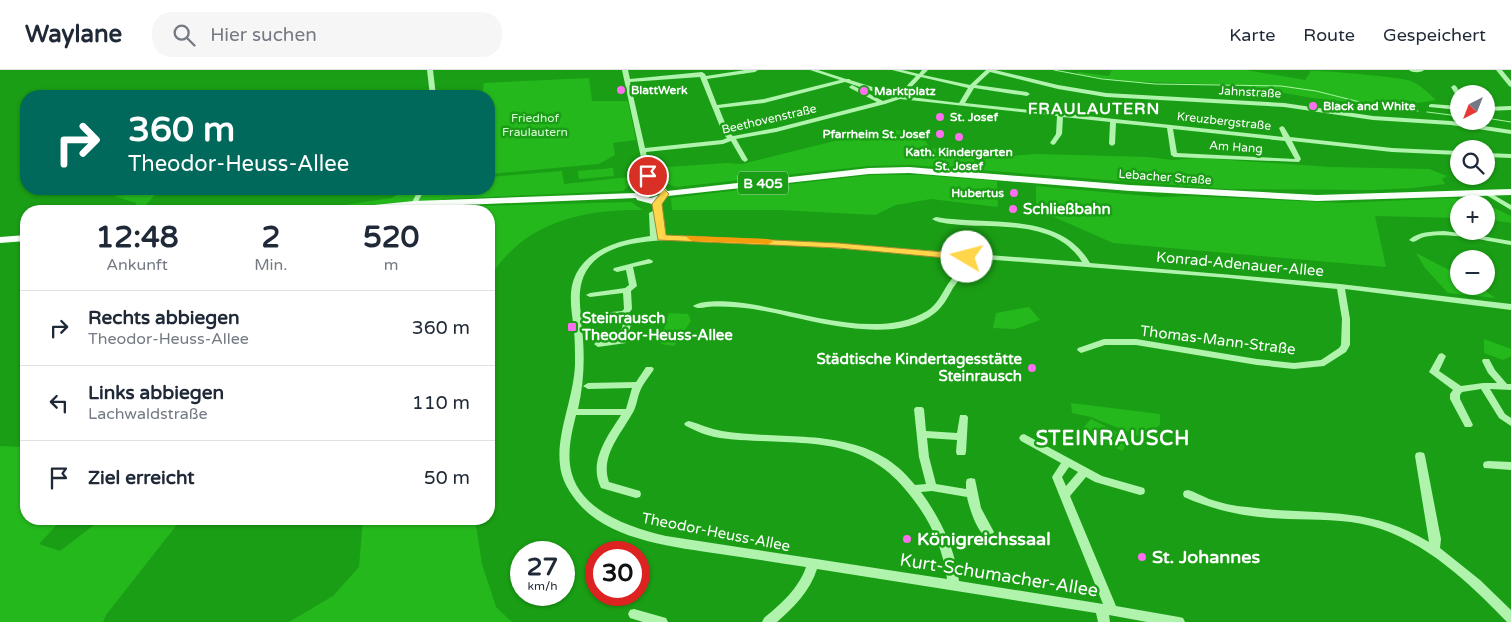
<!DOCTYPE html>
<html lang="de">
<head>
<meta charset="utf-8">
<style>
  body { margin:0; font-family:"Varela Round",sans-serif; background:#f6f6f7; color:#1f2937; height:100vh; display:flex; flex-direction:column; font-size:19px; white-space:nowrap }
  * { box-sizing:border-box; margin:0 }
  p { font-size:16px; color:#747a83 }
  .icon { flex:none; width:28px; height:28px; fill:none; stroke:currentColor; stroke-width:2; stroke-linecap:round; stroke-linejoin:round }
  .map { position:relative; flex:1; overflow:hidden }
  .drawer { position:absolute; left:20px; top:135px; width:475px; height:320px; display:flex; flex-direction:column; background:#fff; border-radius:20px; box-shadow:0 1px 4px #0004 }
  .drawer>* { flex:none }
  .top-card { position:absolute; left:20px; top:20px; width:475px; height:105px; border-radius:20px; box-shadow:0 1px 4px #0004; background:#00695c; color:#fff; overflow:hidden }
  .needle { width:32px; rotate:222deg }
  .tools { position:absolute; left:1450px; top:15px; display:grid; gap:10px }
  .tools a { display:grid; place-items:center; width:45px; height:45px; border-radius:50%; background:#fff; box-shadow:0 1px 4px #0004; font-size:25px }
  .speed { position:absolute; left:510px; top:471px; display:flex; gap:10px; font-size:25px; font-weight:700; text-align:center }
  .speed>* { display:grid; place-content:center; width:65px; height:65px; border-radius:50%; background:#fff; box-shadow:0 1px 4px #0004; line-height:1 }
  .speed small { font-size:12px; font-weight:400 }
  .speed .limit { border:8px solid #d22; background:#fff; color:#111 }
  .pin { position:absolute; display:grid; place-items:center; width:42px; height:42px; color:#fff; margin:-21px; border:2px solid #fff; border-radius:50%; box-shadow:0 1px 5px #0007 }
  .me { position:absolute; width:55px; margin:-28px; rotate:278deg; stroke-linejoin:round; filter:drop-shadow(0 0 4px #0008) }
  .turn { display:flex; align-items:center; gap:18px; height:105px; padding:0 25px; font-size:22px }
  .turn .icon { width:65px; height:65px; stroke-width:2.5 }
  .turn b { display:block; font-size:35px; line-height:42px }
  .eta { display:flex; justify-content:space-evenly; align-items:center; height:85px; text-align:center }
  .eta b { font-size:30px; font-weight:700; line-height:35px }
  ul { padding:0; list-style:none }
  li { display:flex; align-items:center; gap:15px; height:75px; padding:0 25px; border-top:1px solid #e0e1e3 }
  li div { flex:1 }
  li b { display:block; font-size:19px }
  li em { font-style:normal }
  header { display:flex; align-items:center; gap:30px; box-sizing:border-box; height:70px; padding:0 25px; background:#fff; border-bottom:1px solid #e0e1e3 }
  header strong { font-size:24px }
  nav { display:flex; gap:28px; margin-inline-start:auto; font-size:18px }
  .search { width:350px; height:45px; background:#f6f6f7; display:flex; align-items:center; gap:12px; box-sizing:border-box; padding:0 18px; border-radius:20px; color:#747a83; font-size:19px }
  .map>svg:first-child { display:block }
  .green { fill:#25b81d }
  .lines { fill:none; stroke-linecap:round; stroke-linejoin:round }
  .stream { stroke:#a5f69f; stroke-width:1 }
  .minor { fill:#b0f3ad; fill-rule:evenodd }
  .major { fill:#f9fff9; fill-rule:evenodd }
  .route { fill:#ffd54a; stroke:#a68a30 }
  .slow { fill:#f59e0b }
  .poi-dot { fill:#ff6fef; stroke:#1a9e15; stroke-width:2 }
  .labels { text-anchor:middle; stroke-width:5; stroke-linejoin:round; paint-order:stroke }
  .far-poi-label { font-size:12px; font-weight:bold; fill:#fff; stroke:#1a9e15; text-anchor:start }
  .far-street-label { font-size:12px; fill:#fff; stroke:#1a9e15 }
  .far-park-label { font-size:12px; fill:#d7fdd5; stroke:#1a9e15 }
  .shield { fill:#1a9e15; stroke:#bae2b9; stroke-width:1 }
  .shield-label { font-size:14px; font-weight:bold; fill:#fff }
  .poi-label { font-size:15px; font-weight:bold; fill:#fff; stroke:#1a9e15; text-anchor:start }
  .street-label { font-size:15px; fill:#fff; stroke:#1a9e15 }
  .far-district-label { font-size:16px; font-weight:bold; letter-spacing:1px; fill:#fff; stroke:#1a9e15 }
  .near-poi-label { font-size:18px; font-weight:bold; fill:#fff; stroke:#1a9e15; text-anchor:start }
  .near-street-label { font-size:18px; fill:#fff; stroke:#1a9e15 }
  .district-label { font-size:20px; font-weight:bold; letter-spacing:1px; fill:#fff; stroke:#1a9e15 }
</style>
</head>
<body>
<header>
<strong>Waylane</strong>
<div class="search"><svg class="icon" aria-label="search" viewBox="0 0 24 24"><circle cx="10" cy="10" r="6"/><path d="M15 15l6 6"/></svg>Hier suchen</div>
<nav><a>Karte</a><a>Route</a><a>Gespeichert</a></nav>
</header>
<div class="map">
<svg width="1511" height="552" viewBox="0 0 1511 552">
  <rect width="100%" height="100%" fill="#1a9e15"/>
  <!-- green -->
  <path class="green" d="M1112,0H1246L1305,10L1311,1C1320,0 1402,7 1411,11C1421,15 1429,24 1436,30L1418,33L1397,32L1381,36L1312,28L1238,15L1117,11L1078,4L1077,2L1109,6Z
    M589,8L592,31H628L636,70L613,73L615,85L599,94L489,104V26H482L484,13Z
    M887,58L921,65L930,78L996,87L1037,84L1148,87L1172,90L1198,88L1331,97L1429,99L1447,106L1442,109L1445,114L1413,118L1373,120L1228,119L911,95L868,96L676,117L658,110L651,98L727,93L742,94Z
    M613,98L614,106L579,109L578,101Z
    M562,101L564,114L639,106L623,121L443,129L442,137L631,132L643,140C581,139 522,153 489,209V141H416L414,138L386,141H303L392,128L406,119H489V107Z
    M871,105H921L997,111L998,137L931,129L896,135L875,145L780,140H672L671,128Z
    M1036,116L1160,127L1188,126L1343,133L1452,128L1486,134H1459V148L1375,146L1386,197L1113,173L1036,139Z
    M157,122L141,141H134L137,136L136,133L114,126Z
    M1486,134L1511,146V153L1486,149Z
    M1416,183L1459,205V216H1479L1495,228L1448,223L1425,198Z
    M1029,237L1040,250L1015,259L993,258L996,243Z
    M669,243L688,244L691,251L674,276L661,274V268Z
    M1484,269L1511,279V286L1503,290L1484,283Z
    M1071,333L1160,344V355L1141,367L1091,347L1072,343Z
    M1091,349L1131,369L1122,381L1081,360Z
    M0,376L26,377V449H62L39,474L60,481L102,449H164L163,453L179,452L106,545L103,552H0Z
    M363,449H475L482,494L496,537L512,552H289L333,526L359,497Z"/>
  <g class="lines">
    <!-- stream -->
    <path class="stream" d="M1054,0L1102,9L1155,14L1281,16L1316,21L1368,34L1418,41
      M1427,42L1459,46
      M1486,48L1511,52"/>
    <!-- minor -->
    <path class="minor" d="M427,0H433L436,26H430Z
      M622,0H628L630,9L702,2L705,4L706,6L745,0H758L755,2L707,9L717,35L764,29L840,10L810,0H818L846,9H850V10L898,25L916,6L892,0H902L919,4L922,0H928L923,5L970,15L986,0H995L1058,15L1106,23L1284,33L1373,46L1451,51L1511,60V64L1451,55L1373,50L1284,37L1106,27L1058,19L990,2L976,15L1027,22L1030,24L1027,26L974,18L965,33L1283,67L1279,58L1282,56L1284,57L1290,67L1392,78L1459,81V85L1392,82L1292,71L1301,89L1299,92L1174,87L1171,85L1167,58L1116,53L1115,74L1112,76L1109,74L1110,52L1063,47L1062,64L1055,74L1053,75L1050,73L1056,64L1057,46L900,29L885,34L776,62L736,69L748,90L745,92L742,90L731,71L723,74L646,82L651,106L647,120L644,122L641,120L645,106ZM700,7L723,64L727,68L722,70L645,78L630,12ZM921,7L968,18L959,33L903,26ZM845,12L893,28L883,31L852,15L849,17L850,18L877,32L776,58L733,66L729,63L719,38L764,33ZM1173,59L1285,71L1295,89L1177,83Z
      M1409,0H1424C1421,3 1412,3 1409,0Z
      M1496,0H1502L1511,11V17L1509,16Z
      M1454,15L1456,16L1461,24H1459V28L1457,27L1451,17Z
      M1431,34L1459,36V40L1429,37V35Z
      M1511,36V40L1486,41V37Z
      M1486,83L1511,84V88L1486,87Z
      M419,119H425L416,135H412L411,134Z
      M1485,120L1511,135V140L1483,123L1482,122Z
      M658,128L661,130L665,165L814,172L1082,192C1057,151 1003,158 962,155C953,154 940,154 932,149L936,147C987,156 1059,140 1090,193L1340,214L1511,234V240L1345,219L1350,249V275L1346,282L1324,296L1294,299L1257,295L1136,275H1105L1081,283L1077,280L1078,278L1104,269H1136L1257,289L1294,293L1321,290L1339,278L1341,275L1342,249L1337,219L1228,208L970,188C967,199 960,209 953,218C948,227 943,237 935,243C891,279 804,247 753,239C738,237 723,236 707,237C702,238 697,239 693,236C701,230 724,231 734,232C791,237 875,273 927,241C937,235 942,223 948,214C954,206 960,198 963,188C891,182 819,176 747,173C711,171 673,167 637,173C624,175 610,179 599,187C579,202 578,223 581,245L622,241L624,239L623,223L590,227L586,225L590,223L625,218L629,215L626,200L617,202L613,200L614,198L649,189L653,191L652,193L633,197L637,216L631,221L632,239L629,243L631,254L626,273L598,277L594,274L598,271L619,269L623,254L621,246L581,250C585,280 585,309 578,339H626L632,318L588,319L583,316L588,313L636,312L646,297H652L654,299C650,306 644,312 641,319C637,327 637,337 632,344C620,365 600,387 609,412L640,421L641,424L640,427L636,428L601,418C588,392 607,367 621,345H576C572,361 568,378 570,395C576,440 628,457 666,466L947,509C943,479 931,452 913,429C871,372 825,374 760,371C742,370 724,370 707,365C700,363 693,359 686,356L684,354L686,352L689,351C700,354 710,359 722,361C788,372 867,353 915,415L926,414L919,387L914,339L916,337H922L924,339L926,361L957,363L960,345H966L968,347L966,382L965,385H957L956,382L957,370L927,368L929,387L936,414L966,419V412L967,409L971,408L975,409L981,438L994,462L992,465C989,466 987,468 984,465C976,459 969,437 967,427L932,421L921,422C940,448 955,478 959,511L1103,534L1052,407L1061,393L1021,371L1019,368L1021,365L1024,364L1102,406L1144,418L1145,421L1144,424L1140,425L1095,412L1086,407L1070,426L1116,536L1179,547L1183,548L1185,552H1147L1109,545L1110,552H1098L1096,543L817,499C810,521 794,537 777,552H762L764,548C781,534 799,518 806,497C778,493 749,488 720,484C675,477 612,471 580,435C570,424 561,409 560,395C556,363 574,328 575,294C575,283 575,271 574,260C572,242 567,222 576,204C590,177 622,170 650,166L649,143L653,141L656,142L655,130ZM1069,397L1078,402L1066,416L1062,407Z
      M1444,161L1475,165L1511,171V175C1488,171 1446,161 1424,167C1420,168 1417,171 1413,172L1409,170C1419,161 1431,162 1444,161Z
      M1442,283L1446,286L1439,301L1461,316L1483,313H1497L1488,303L1482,291L1483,289H1489L1495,300L1507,314H1511V320L1490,319L1505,344L1511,348V356L1499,348L1481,319L1462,322L1460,325V329L1473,355L1471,357H1465L1450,329V324L1453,320L1429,302L1439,284Z
      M1420,382L1424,383L1425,386L1441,469L1440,478L1480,510L1511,540V552H1507C1468,512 1426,471 1371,456C1345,449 1316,450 1288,449C1251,448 1218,442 1184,427L1183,424L1184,421L1188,420C1195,422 1202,426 1209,429C1221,433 1234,436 1247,437C1314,446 1367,434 1429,472L1415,386L1416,383Z
      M1488,391L1511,392V400L1484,398L1483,395L1484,392Z
      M634,539L666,548L668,552H643L630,548L628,544L630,540Z"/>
    <!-- major -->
    <path class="major" d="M909,97L1130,115L1317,125L1511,119V125L1317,131L1130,121L909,103L869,104L668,126L652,134L637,130L636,128L414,137L369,141H339L344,138L414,131L635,123L650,115L666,119L667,121L869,98ZM651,121L659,123V125L651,128L644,126V124Z
      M26,165V171L0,173V167Z"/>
  </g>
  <!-- route -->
  <path class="route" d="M648,103L669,124L662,134L666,165L838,173L967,184L972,187L967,190L838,178L658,170L652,134L660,124L651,118L643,106Z"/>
  <!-- slow -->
  <path class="slow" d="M688,166L768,169L773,172L768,174L692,171L687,168Z"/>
  <!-- markers -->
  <g class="poi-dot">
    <circle cx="621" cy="20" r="5"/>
    <circle cx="864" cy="21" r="5"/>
    <circle cx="1313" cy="36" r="5"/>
    <circle cx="940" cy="47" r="5"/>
    <circle cx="940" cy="64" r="5"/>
    <circle cx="959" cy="67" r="5"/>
    <circle cx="1014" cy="123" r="5"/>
    <circle cx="1013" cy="139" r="5"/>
    <rect x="567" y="252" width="10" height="10" rx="2.5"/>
    <circle cx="1032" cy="298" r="5"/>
    <circle cx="907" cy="469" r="5"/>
    <circle cx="1142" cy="487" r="5"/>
  </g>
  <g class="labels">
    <!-- far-poi labels -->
    <g class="far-poi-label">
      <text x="631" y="24">BlattWerk</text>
      <text x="874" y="25">Marktplatz</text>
      <text x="1323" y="40">Black and White</text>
      <text x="950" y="51">St. Josef</text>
      <text x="930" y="68" text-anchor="end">Pfarrheim St. Josef</text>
      <text x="959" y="86" text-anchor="middle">Kath. Kindergarten<tspan x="959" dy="14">St. Josef</tspan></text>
      <text x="1004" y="127" text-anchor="end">Hubertus</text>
    </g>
    <!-- far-street labels -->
    <g class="far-street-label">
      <text transform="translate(1250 22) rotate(3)" y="4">Jahnstraße</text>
      <text transform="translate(769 49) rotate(-13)" y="4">Beethovenstraße</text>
      <text transform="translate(1224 51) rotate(6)" y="4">Kreuzbergstraße</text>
      <text transform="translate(1236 77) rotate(4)" y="4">Am Hang</text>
      <text transform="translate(1165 107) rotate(4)" y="4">Lebacher Straße</text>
    </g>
    <!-- far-park labels -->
    <g class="far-park-label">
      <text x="535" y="52">Friedhof<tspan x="535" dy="14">Fraulautern</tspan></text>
    </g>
    <!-- shield labels -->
    <rect class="shield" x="738" y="101.5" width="50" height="23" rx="4"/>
    <g class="shield-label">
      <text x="763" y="118">B 405</text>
    </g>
    <!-- poi labels -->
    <g class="poi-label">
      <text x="1023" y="144">Schließbahn</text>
      <text x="582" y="253">Steinrausch<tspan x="582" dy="17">Theodor-Heuss-Allee</tspan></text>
      <text x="1022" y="294" text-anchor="end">Städtische Kindertagesstätte<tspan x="1022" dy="17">Steinrausch</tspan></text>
    </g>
    <!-- street labels -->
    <g class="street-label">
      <text transform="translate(1240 194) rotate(5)" y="5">Konrad-Adenauer-Allee</text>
      <text transform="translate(1218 270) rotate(7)" y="5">Thomas-Mann-Straße</text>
      <text transform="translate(716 462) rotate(11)" y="5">Theodor-Heuss-Allee</text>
    </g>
    <!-- far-district labels -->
    <g class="far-district-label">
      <text x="1094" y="44">FRAULAUTERN</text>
    </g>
    <!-- near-poi labels -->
    <g class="near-poi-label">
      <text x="917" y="475">Königreichssaal</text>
      <text x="1152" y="493">St. Johannes</text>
    </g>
    <!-- near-street labels -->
    <g class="near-street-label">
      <text transform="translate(999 505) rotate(9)" y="6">Kurt-Schumacher-Allee</text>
    </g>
    <!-- district labels -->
    <g class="district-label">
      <text x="1113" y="375">STEINRAUSCH</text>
    </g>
  </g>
</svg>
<div class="tools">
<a><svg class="needle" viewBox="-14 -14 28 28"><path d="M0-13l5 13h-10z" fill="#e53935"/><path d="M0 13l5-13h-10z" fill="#747a83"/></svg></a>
<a><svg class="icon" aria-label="search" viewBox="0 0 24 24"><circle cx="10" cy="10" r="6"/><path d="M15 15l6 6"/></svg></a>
<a>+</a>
<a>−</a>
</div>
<div class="speed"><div>27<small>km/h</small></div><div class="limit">30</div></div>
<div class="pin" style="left:648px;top:106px;background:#d93025"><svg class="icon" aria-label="arrive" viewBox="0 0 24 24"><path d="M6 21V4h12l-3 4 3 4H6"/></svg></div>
<svg class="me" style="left:967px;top:187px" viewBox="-20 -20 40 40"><circle r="19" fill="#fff"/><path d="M0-13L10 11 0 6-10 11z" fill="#ffd54a"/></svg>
<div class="top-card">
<div class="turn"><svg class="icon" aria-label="right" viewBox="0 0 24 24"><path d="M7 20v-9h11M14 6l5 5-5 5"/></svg><div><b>360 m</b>Theodor-Heuss-Allee</div></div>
</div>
<section class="drawer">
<div class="eta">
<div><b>12:48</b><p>Ankunft</p></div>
<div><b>2</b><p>Min.</p></div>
<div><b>520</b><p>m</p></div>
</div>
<ul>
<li><svg class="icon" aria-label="right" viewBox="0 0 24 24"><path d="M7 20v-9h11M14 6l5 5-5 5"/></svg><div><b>Rechts abbiegen</b><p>Theodor-Heuss-Allee</p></div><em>360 m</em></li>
<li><svg class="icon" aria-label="left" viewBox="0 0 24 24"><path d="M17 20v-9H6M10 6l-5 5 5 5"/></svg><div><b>Links abbiegen</b><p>Lachwaldstraße</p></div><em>110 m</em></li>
<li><svg class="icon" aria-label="arrive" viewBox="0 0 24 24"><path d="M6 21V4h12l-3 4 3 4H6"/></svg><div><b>Ziel erreicht</b></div><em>50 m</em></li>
</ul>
</section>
</div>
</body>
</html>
